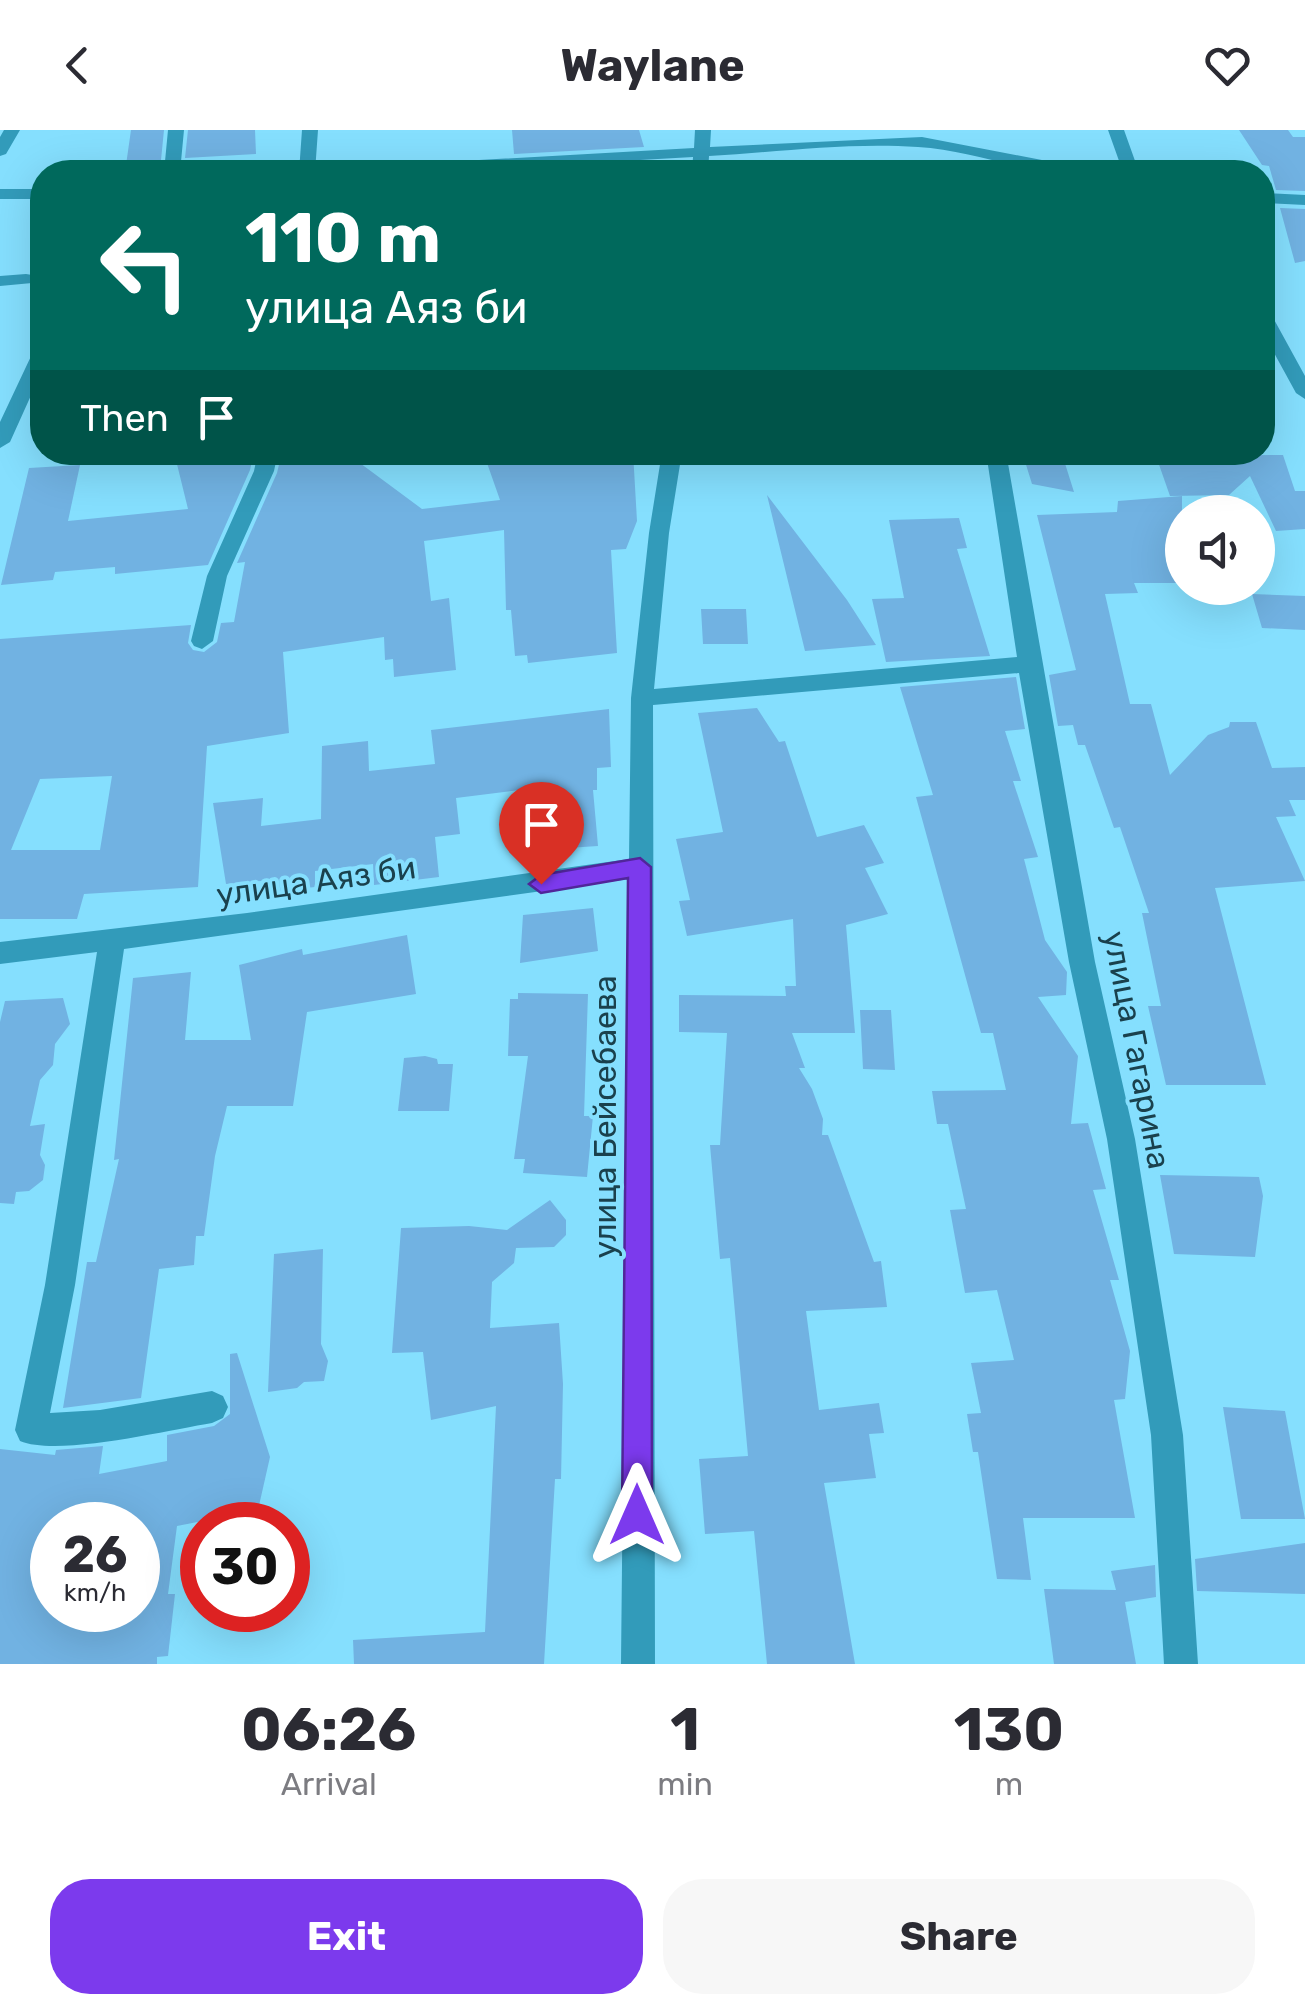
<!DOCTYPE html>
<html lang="en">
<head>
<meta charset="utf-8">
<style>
  body { margin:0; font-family:Rubik,sans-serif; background:#f7f7f7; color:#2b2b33; height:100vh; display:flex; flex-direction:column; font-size:38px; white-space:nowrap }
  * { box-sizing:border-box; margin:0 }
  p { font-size:32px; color:#7c7c81 }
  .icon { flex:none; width:55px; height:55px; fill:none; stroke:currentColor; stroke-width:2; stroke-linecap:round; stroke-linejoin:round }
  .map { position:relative; height:1534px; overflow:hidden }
  .details { display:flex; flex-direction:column; background:#fff; flex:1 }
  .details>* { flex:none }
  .guide { position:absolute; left:30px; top:30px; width:1245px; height:305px; border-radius:40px; box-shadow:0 10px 40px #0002; background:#00695c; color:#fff; overflow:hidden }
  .controls { position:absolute; left:1165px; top:365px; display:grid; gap:20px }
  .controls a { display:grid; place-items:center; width:110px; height:110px; border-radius:50%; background:#fff; box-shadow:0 10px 40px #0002; font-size:50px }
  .speed { position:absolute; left:30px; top:1372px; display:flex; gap:20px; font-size:50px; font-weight:700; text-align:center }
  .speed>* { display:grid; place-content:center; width:130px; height:130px; border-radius:50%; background:#fff; box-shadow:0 10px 40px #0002; line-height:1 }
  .speed small { font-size:25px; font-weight:400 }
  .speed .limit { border:15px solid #d22; background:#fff; color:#111 }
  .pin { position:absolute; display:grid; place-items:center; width:85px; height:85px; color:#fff; margin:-102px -42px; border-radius:50% 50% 50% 0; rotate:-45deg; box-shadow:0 0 10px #0007 }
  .pin .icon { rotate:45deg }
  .me { position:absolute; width:110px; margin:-55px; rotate:0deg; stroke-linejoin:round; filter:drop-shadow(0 0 8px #0008) }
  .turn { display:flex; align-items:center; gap:35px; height:210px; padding:0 50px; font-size:45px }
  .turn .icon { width:130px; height:130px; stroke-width:2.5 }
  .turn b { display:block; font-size:70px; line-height:85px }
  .then { display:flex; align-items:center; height:95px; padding:0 50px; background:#0003; gap:20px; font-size:38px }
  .eta { display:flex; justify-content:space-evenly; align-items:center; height:170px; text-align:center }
  .eta b { font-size:60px; font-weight:700; line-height:70px }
  .cta { display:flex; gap:20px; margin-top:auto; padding:20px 50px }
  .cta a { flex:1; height:115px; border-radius:40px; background:#7c3aed; color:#fff; font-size:40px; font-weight:700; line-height:115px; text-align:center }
  .cta a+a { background:#f7f7f7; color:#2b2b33 }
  header { display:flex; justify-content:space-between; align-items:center; height:130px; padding:0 50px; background:#fff; font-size:45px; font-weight:700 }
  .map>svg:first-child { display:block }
  .building { fill:#71b2e2; fill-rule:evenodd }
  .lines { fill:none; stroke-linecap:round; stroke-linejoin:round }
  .minor { fill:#329bba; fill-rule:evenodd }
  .route { fill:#7c3aed; stroke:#51269a; stroke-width:2.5 }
  .labels { text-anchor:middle; stroke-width:8; stroke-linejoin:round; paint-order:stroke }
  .street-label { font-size:32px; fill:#1a414d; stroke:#85dffe }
</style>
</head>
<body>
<header><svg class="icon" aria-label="back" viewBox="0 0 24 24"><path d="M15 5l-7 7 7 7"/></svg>Waylane<svg class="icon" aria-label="heart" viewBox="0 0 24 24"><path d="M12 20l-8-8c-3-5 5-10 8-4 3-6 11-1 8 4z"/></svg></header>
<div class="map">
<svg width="1305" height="1534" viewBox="0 0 1305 1534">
  <rect width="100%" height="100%" fill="#85dffe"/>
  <!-- building -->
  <path class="building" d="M131,0H164L161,30H156L154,42H125Z
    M188,0H255L256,24L185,28Z
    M512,0H639L644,17L514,24Z
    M1239,0H1288L1293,7H1305V61L1276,60L1269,36L1262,35Z
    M648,33L650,42H514V41Z
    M1280,78L1305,79V131L1295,133Z
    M174,322H254L250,340L208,435L115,444V437L55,442L53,450L1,455L29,338L80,335L68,391L188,379Z
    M282,322H345L422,379L500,370L487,333L534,322H633L637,391L626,419L611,420L617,523L528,533L527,525L515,526L511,480H506L504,400L424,411L431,471L449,468L456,540L394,547L393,529L385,530L384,507L283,522L289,603L207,616L198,757L84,764L77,789H0V509L191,495L188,513L193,520L204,522L217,512L221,493L234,492L245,432L237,433L277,343ZM112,646L100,720H11L40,649Z
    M1062,324L1074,362L1032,354L1023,325Z
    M1283,325L1295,361H1305V399L1276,401L1250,346L1229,365L1170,366L1156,326Z
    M767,365L847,470L876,515L805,521Z
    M1182,366V453H1134L1138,463L1105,464L1130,574H1151L1170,645L1208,605L1229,597L1230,592H1256L1272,638L1305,637V670H1289L1296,686L1276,687L1305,751L1215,758L1266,955H1166L1148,876H1161L1142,783H1149L1120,697L1114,698L1085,615H1078L1073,595L1058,596L1049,545L1076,540L1037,385L1117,382L1118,371Z
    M959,388L967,418L957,419L990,526L886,532L872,469L904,468L889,390Z
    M1252,464L1305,466V500L1262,498Z
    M701,479H746L748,514H703Z
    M1016,547L1025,599L1005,601L1021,651H1013L1038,727L1024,729L1045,810L1067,842L1066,865L1038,867L1078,926L1071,994L1088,993L1106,1059L1093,1060L1119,1150H1110L1130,1221L1125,1269L1114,1270L1135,1388H1023L1031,1450L997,1449L978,1322H973L967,1284L981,1283L971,1233L1014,1230L997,1160L965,1163L950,1080L966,1079L948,994H937L932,961L1006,960L993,903H981L916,667L933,665L900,557Z
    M757,578L779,612L785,611L817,707L864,695L884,733L865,738L888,784L846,795L855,903H792L805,938H799L812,959L823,989L822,1005H828L874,1132L881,1131L887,1177L806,1181L819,1280L879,1273L884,1303L869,1304L876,1348L824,1353L855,1534H767L754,1401L705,1404L699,1329L748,1326L730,1128L720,1129L710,1015H720L727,903L679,902V865L786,866L785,856H796L793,789L687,806L679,771L690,770L676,709L723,702L698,583Z
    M609,579L611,637L597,638V660H593L598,716L537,720L536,715L522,716L519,660L456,668L460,704L435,707L439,747L374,755L373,734L315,741V757L261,763V751L226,754L213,673L263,668L261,696L321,689L322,616L368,611L369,641L435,634L431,600Z
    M593,778L598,821L520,833L523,785Z
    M407,805L416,864L307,882L293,976H227L215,1026L204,1106H196L194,1135L159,1139L141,1268L63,1278L87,1132H96L119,1029L114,1030L133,848L191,842L185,910H251L239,835L302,819L303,825Z
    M518,863L588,864L584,986H593L587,1047L523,1043L525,1029H514L528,926H508L510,869H518Z
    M63,868L70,894L55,914L53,935L40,950L30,996L45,994L40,1025L45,1035L43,1050L29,1061L16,1062L14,1074L0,1073V892L5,871Z
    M860,880H891L895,940L863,939Z
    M425,926L437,929L438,934H453L449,981H398L404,928Z
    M1160,1045L1259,1047L1263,1066L1255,1127L1174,1124Z
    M550,1070L566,1090V1105L554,1117L516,1118L514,1133L492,1152L490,1198L559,1193L563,1254L561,1349H555L544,1534H354L353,1510L485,1502L496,1276L431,1290L423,1222L392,1223L401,1098L469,1096L507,1100Z
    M323,1119L321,1214L328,1231L324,1251L304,1252L297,1258L268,1262L274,1124Z
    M237,1223L270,1327L258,1380L177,1396L168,1464H175L168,1526L157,1527V1534H0V1319L55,1325L56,1320L103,1316L99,1344L167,1331V1305L214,1296L230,1284V1224ZM52,1395H138V1480H52Z
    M1223,1277L1285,1281L1305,1389H1241Z
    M1305,1413V1464L1197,1461L1195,1429Z
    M1155,1435L1156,1467L1125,1472L1136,1534H1054L1044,1459L1116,1460L1111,1441Z"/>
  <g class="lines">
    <!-- minor -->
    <path class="minor" d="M4,0H20L6,24L0,26V7Z
      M168,0H184L180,42H164Z
      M302,0H318L315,42H299Z
      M695,0H711L710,17L922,7L1078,37L1086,42C1029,46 974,20 918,17C849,12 778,22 709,26L708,42H692L693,27L428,42H347L355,37L694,18Z
      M1108,0H1124L1139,42H1123Z
      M0,59H42V69H0Z
      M1262,63L1305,65V75L1262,73Z
      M26,144L32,145V153L0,156V146Z
      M1262,179L1271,184L1305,246V269L1296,263L1262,201Z
      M42,217V241L10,312L0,318V292L33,222Z
      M258,322H278L274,341L227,446L213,511L202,519L194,516L191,511L207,446L254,341Z
      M662,322H682L669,403L654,559L1017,527L986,322H1006L1095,832L1135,1009L1183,1305L1198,1534H1164L1151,1305L1107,1009L1069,832L1019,543L653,575L655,1534H621L629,749L124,819L75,1155L50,1283L100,1280L212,1261L223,1266L228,1277L223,1288L212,1293C168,1300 58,1327 20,1311L15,1300L45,1155L97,822L0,834V812L247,783L629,729L631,568L649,403Z"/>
  </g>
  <!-- route -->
  <path class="route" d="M640,728L651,737L652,1385L647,1396L637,1400L626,1396L622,1385L628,748L541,763L529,754L541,745Z"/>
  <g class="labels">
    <!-- street labels -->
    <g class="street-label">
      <text transform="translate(316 751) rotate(-8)" y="11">улица Аяз би</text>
      <text transform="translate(1137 920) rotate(79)" y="11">улица Гагарина</text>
      <text transform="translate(605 987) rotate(-90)" y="11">улица Бейсебаева</text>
    </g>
  </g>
</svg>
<div class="controls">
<a><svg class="icon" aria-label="sound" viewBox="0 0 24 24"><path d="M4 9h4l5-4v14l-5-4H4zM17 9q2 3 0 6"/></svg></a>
</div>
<div class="speed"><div>26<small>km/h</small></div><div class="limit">30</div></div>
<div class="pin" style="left:541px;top:754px;background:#d93025"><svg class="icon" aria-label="arrive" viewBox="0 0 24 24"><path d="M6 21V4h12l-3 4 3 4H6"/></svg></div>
<svg class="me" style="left:637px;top:1385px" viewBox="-20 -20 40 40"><path d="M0-17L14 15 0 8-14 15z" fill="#7c3aed" stroke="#fff" stroke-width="4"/></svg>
<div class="guide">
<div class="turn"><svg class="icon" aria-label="left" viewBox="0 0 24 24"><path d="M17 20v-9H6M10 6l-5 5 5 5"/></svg><div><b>110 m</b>улица Аяз би</div></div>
<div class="then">Then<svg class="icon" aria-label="arrive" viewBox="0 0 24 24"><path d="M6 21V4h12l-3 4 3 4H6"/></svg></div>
</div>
</div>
<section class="details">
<div class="eta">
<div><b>06:26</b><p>Arrival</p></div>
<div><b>1</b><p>min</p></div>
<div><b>130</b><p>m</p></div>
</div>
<div class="cta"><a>Exit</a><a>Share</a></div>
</section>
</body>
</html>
